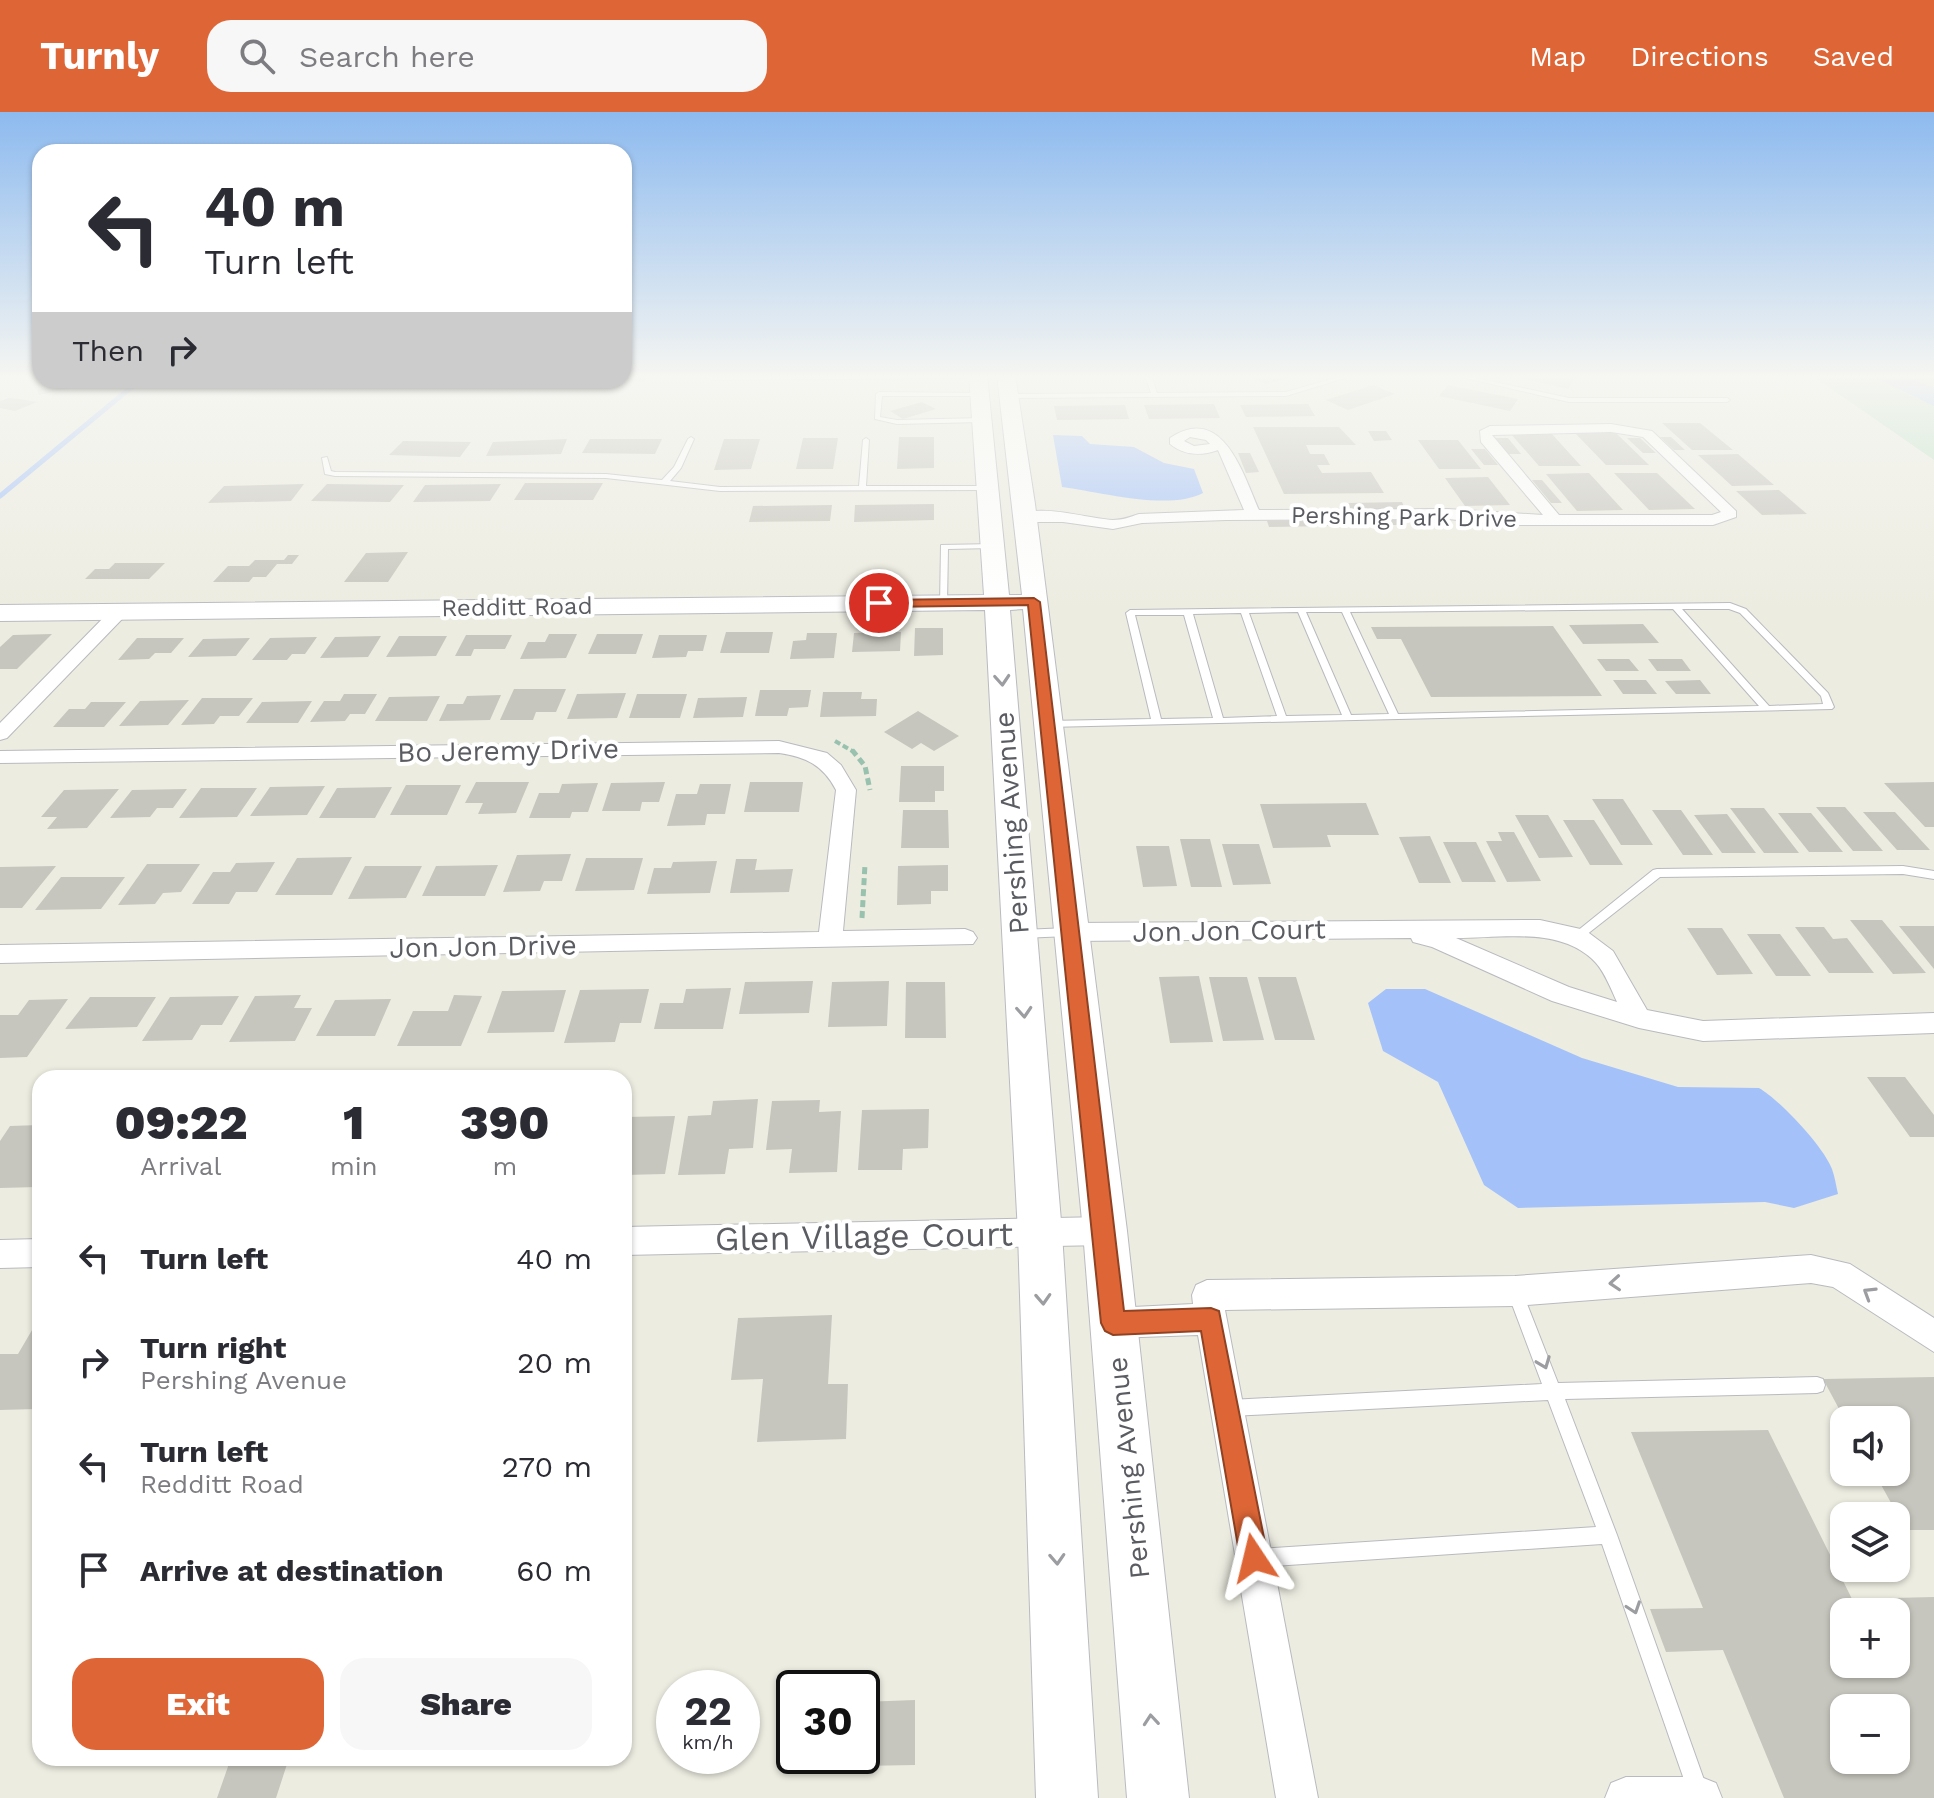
<!DOCTYPE html>
<html lang="en">
<head>
<meta charset="utf-8">
<style>
  body { margin:0; font-family:"Work Sans",sans-serif; background:#f7f7f7; color:#2b2b33; height:100vh; display:flex; flex-direction:column; font-size:30px; white-space:nowrap }
  * { box-sizing:border-box; margin:0 }
  p { font-size:26px; color:#7c7c81 }
  .icon { flex:none; width:44px; height:44px; fill:none; stroke:currentColor; stroke-width:2; stroke-linecap:round; stroke-linejoin:round }
  .map { position:relative; flex:1; overflow:hidden }
  .details { position:absolute; left:32px; top:958px; width:600px; height:696px; display:flex; flex-direction:column; background:#fff; border-radius:24px; box-shadow:0 2px 6px #0004 }
  .details>* { flex:none }
  .top-card { position:absolute; left:32px; top:32px; width:600px; height:244px; border-radius:24px; box-shadow:0 2px 6px #0004; background:#fff; color:#2b2b33; overflow:hidden }
  .fabs { position:absolute; left:1830px; top:1294px; display:grid; gap:16px }
  .fabs a { display:grid; place-items:center; width:80px; height:80px; border-radius:16px; background:#fff; box-shadow:0 2px 6px #0004; font-size:40px }
  .speed { position:absolute; left:656px; top:1558px; display:flex; gap:16px; font-size:40px; font-weight:700; text-align:center }
  .speed>* { display:grid; place-content:center; width:104px; height:104px; border-radius:50%; background:#fff; box-shadow:0 2px 6px #0004; line-height:1 }
  .speed small { font-size:20px; font-weight:400 }
  .speed .limit { border:4px solid #111; border-radius:12px; background:#fff; color:#111 }
  .pin { position:absolute; display:grid; place-items:center; width:68px; height:68px; color:#fff; margin:-34px; border:4px solid #fff; border-radius:50%; box-shadow:0 2px 8px #0007 }
  .me { position:absolute; width:88px; margin:-44px; rotate:350deg; stroke-linejoin:round; filter:drop-shadow(0 0 6px #0008) }
  .turn { display:flex; align-items:center; gap:28px; height:168px; padding:0 40px; font-size:36px }
  .turn .icon { width:104px; height:104px; stroke-width:2.5 }
  .turn b { display:block; font-size:56px; line-height:68px }
  .then { display:flex; align-items:center; height:76px; padding:0 40px; background:#0003; gap:16px; font-size:30px }
  .eta { display:flex; justify-content:space-evenly; align-items:center; height:136px; text-align:center }
  .eta b { font-size:48px; font-weight:800; line-height:56px }
  .action { display:flex; gap:16px; margin-top:auto; padding:16px 40px }
  .action a { flex:1; height:92px; border-radius:24px; background:#de6636; color:#fff; font-size:32px; font-weight:800; line-height:92px; text-align:center }
  .action a+a { background:#f7f7f7; color:#2b2b33 }
  ul { padding:0; list-style:none }
  li { display:flex; align-items:center; gap:24px; height:104px; padding:0 40px }
  li div { flex:1 }
  li b { display:block; font-size:30px }
  li em { font-style:normal }
  header { display:flex; align-items:center; gap:48px; box-sizing:border-box; height:112px; padding:0 40px; background:#de6636; color:#fff }
  header strong { font-size:38px }
  nav { display:flex; gap:44px; margin-inline-start:auto; font-size:28px }
  .search { width:560px; height:72px; background:#f7f7f7; display:flex; align-items:center; gap:20px; box-sizing:border-box; padding:0 28px; border-radius:24px; color:#7c7c81; font-size:30px }
  .map>svg:first-child { display:block }
  .green { fill:#bfe2c6 }
  .water { fill:#a4c2f9 }
  .lines { fill:none; stroke-linecap:round; stroke-linejoin:round }
  .stream { stroke:#a4c2f9; stroke-width:5 }
  .building { fill:#c7c6be; fill-rule:evenodd }
  .lane-casing { stroke:#b9babf; stroke-width:2 }
  .street-casing { stroke:#b9babf; stroke-width:2 }
  .secondary-casing { stroke:#babbc2; stroke-width:2 }
  .path-far1 { stroke:#99c2ae; stroke-width:4; stroke-dasharray:6 3; stroke-linecap:butt }
  .path { stroke:#99c2ae; stroke-width:5; stroke-dasharray:7 4; stroke-linecap:butt }
  .lane { fill:#fff; fill-rule:evenodd }
  .street { fill:#fff; fill-rule:evenodd }
  .secondary { fill:#fff; fill-rule:evenodd }
  .oneway { stroke:#9c9da0 }
  .route { fill:#de6636; stroke:#904223; stroke-width:2 }
  .labels { text-anchor:middle; stroke-width:8; stroke-linejoin:round; paint-order:stroke }
  .far-street-label { font-size:24px; fill:#5a5c61; stroke:#fff }
  .street-label { font-size:28px; fill:#5a5c61; stroke:#fff }
  .near-street-label { font-size:34px; fill:#5a5c61; stroke:#fff }
</style>
</head>
<body>
<header>
<strong>Turnly</strong>
<div class="search"><svg class="icon" aria-label="search" viewBox="0 0 24 24"><circle cx="10" cy="10" r="6"/><path d="M15 15l6 6"/></svg>Search here</div>
<nav><a>Map</a><a>Directions</a><a>Saved</a></nav>
</header>
<div class="map">
<svg width="1934" height="1686" viewBox="0 0 1934 1686">
  <rect width="100%" height="100%" fill="#ecece1"/>
  <!-- green -->
  <path class="green" d="M1811,263L1934,265V348Z"/>
  <!-- water -->
  <path class="water" d="M1870,263C1898,263 1909,264 1934,277V294Z
    M1053,323L1082,324L1090,332L1134,335L1164,351L1194,357L1203,381C1169,399 1100,380 1062,375Z
    M1386,877H1425L1582,946L1678,975L1759,976C1780,988 1824,1035 1832,1057C1835,1065 1836,1074 1838,1082L1794,1096L1765,1090L1518,1096L1484,1073L1438,970L1383,939L1368,891Z"/>
  <g class="lines">
    <!-- stream -->
    <path class="stream" d="M0,384L140,268"/>
  </g>
  <!-- building -->
  <path class="building" d="M624,263H652L644,270L624,268Z
    M1246,263H1295V264L1266,272Z
    M1508,263H1560L1575,266L1568,277Z
    M82,268H88L90,272L39,283L37,278Z
    M1373,273L1395,282L1348,298L1326,288Z
    M1448,273L1518,287L1510,299L1439,284Z
    M9,286L19,287L37,290L15,299L0,296V289Z
    M922,290L936,297L903,307L890,299Z
    M1214,292L1220,306L1149,307L1144,293Z
    M1308,292L1315,304L1246,305L1240,293Z
    M1125,293L1129,307L1057,308L1054,294Z
    M1662,311H1700L1733,338H1692Z
    M1253,315H1339L1356,333H1306L1310,342H1324L1330,353H1317L1322,361L1371,360L1384,381L1284,382Z
    M1368,319H1386L1392,328L1374,329Z
    M1551,321L1581,354H1539L1511,322Z
    M1575,321H1616L1649,353H1606Z
    M899,325H934V356L897,357Z
    M1660,325H1671L1685,338H1674Z
    M803,326H838L833,357H796Z
    M1495,326H1508L1521,342H1508Z
    M1627,326H1640L1656,341H1643Z
    M567,327L561,342L486,344L493,330Z
    M590,327H662L655,342L582,341Z
    M724,327H760L751,357L714,358Z
    M1418,328H1458L1481,357H1439Z
    M403,329L471,330L460,345L389,343Z
    M1471,337H1485L1498,353H1484Z
    M1238,341H1250L1259,360L1246,361Z
    M1738,342L1774,373L1732,374L1698,343Z
    M1589,361L1623,398L1577,399L1546,362Z
    M1614,361H1657L1695,397L1649,398Z
    M1488,365L1510,393L1465,394L1445,366Z
    M1532,368H1542L1562,391H1551Z
    M525,371H603L593,388H514Z
    M304,372L291,389L208,391L224,374Z
    M327,372L404,373L390,390L311,389Z
    M501,372L490,389L413,390L425,373Z
    M1779,378L1807,402L1762,403L1736,379Z
    M1402,390L1405,397L1351,398L1348,391Z
    M934,392V408L854,410L855,393Z
    M832,393L830,409L749,410L753,394Z
    M1398,407L1401,413H1357L1354,408Z
    M1327,408L1330,414L1269,415L1267,409Z
    M408,440L388,470H344L366,441Z
    M288,443H299L292,452H277L266,465H253L249,470H213L228,454H249L255,448H284Z
    M115,451H165L149,467H85L95,457H109Z
    M1643,512L1659,531L1583,532L1569,513Z
    M1553,514L1602,584L1431,585L1401,527H1377L1371,515Z
    M915,516H943V543L914,544Z
    M726,520H773L769,541H720Z
    M901,520L900,539L852,540L854,521Z
    M807,521H837L834,546L790,547L793,529L806,528Z
    M52,522L17,557H0V535L13,523Z
    M549,522H577L566,546L520,547L528,530H545Z
    M597,522H643L636,542H588Z
    M466,523H512L505,537H474L471,544H455Z
    M659,523H707L703,539H688L686,545L652,546Z
    M381,524L368,545L320,546L335,525Z
    M399,524H447L436,544L386,545Z
    M317,525L305,542H292L287,548H252L270,526Z
    M137,526H184L171,541H155L149,547L118,548Z
    M250,526L236,544L188,545L203,527Z
    M1597,547H1629L1639,559H1606Z
    M1648,547H1682L1691,559H1657Z
    M1613,568H1646L1657,582H1623Z
    M1700,568L1711,582H1676L1665,569Z
    M514,577H566L556,600H536L533,608H500Z
    M760,578H811L808,595L789,596L787,604H755Z
    M823,580H862L861,587H877L876,604L820,605Z
    M626,581L617,606L567,607L577,582Z
    M344,582H377L365,602H350L345,609L310,610L324,589H340Z
    M637,582H687L680,606H629Z
    M501,583L490,608L439,609L447,592H463L467,584Z
    M440,584L427,609H375L389,585Z
    M747,585L743,605L693,606L698,586Z
    M202,586H253L239,604H220L214,612L181,613Z
    M189,588L168,613L119,614L140,589Z
    M312,589L298,611H246L262,590Z
    M91,590H126L104,615H53L69,597H85Z
    M918,599L959,624L934,639L921,631L912,637L884,620Z
    M901,654H944V679H935V690H899Z
    M476,670H529L516,701L478,702L483,691H465Z
    M665,670L659,690H642L640,699H602L611,671Z
    M750,670H803L799,700H744Z
    M1934,670V715H1925L1884,671Z
    M598,671L588,700H572L570,706H529L539,681H559L562,672Z
    M700,672H731L725,702H707L705,713L667,714L676,682H697Z
    M406,673H461L447,703H390Z
    M325,674L307,703L250,704L270,675Z
    M392,675L375,706H319L337,676Z
    M201,676H257L237,705L179,706Z
    M119,677L87,716L47,717L57,705H41L64,678Z
    M187,677L173,696H157L150,705L110,706L132,678Z
    M1592,687H1623L1653,733H1621Z
    M1366,691L1379,723H1327L1331,735L1273,736L1260,692Z
    M1816,695H1845L1883,739H1853Z
    M1730,696H1764L1799,741H1764Z
    M903,698H948L949,736H901Z
    M1652,698H1681L1713,743H1683Z
    M1863,700H1895L1930,738H1897Z
    M1778,701H1811L1843,740H1809Z
    M1727,702L1756,741H1722L1694,703Z
    M1515,703H1548L1573,745L1539,746Z
    M1563,708H1594L1623,753H1590Z
    M1498,720H1514L1541,769L1507,770L1486,729H1502Z
    M1430,724L1451,771H1419L1399,725Z
    M1180,727H1210L1222,775H1191Z
    M1443,730H1476L1496,770H1462Z
    M1222,732H1259L1271,772L1233,773Z
    M1136,734H1169L1177,774L1143,775Z
    M571,742L562,769H544L540,779L503,780L517,743Z
    M352,745L332,783H275L297,746Z
    M586,746H643L634,778L575,779Z
    M736,747H757L755,758L793,757L789,780L730,781Z
    M717,749L710,781L647,782L654,756H671L673,750Z
    M275,750L257,780H236L229,792H192L213,760H230L236,751Z
    M147,752H200L181,780L163,781L155,792L118,793Z
    M498,753L485,784H422L436,754Z
    M948,753V779H931V792L897,793L898,754Z
    M56,754L22,796H0V755Z
    M365,754H422L406,786L348,787Z
    M61,765H125L101,797L35,798Z
    M1850,808H1882L1926,861L1893,862Z
    M1899,814H1934V857Z
    M1795,815H1824L1833,827L1847,826L1874,861H1829Z
    M1687,816H1722L1753,862L1717,863Z
    M1747,822H1780L1811,864H1776Z
    M1199,864L1213,930L1170,931L1159,865Z
    M1209,865H1247L1264,928L1223,929Z
    M1258,865H1296L1315,928H1275Z
    M813,869L809,901L739,902L745,870Z
    M889,869L887,914L828,915L832,870Z
    M906,870H945L946,926H905Z
    M731,876L723,917H654L660,891H683L686,877Z
    M649,877L641,911H620L615,930L564,931L580,878Z
    M566,878L554,920L487,921L502,879Z
    M301,883L294,896H312L295,929L229,930L255,884Z
    M454,883L482,884L461,934H397L413,899H448Z
    M239,884L222,913H201L192,928L142,929L170,885Z
    M90,885H156L137,915L65,917Z
    M68,887L27,945L0,946V903H18L29,888Z
    M391,887L375,924H316L335,888Z
    M1867,965H1905L1934,1003V1025H1910Z
    M758,987L753,1036L729,1037L725,1062L678,1063L688,1004L711,1003L713,989Z
    M820,988L819,1000L841,999L837,1060L789,1061L792,1037L766,1038L772,989Z
    M929,997L928,1036L903,1037L902,1058H858L862,998Z
    M675,1004L665,1062L624,1063V1005Z
    M40,1013L38,1075L0,1076V1029L10,1014Z
    M832,1203L828,1272H848L846,1327L757,1330L763,1267L731,1268L738,1206Z
    M35,1213H40V1290L36,1297L0,1298V1242H18Z
    M1934,1265V1418H1906L1874,1360H1896V1308H1845L1823,1267Z
    M1768,1318L1852,1487L1934,1485V1686H1784L1723,1538L1666,1540L1650,1497L1703,1496L1631,1320ZM1844,1500H1896V1552H1844ZM1844,1596H1896V1648H1844Z
    M915,1588V1653L806,1655L807,1644H862V1590Z
    M231,1646H289L276,1686H217Z"/>
  <g class="lines">
    <!-- lane casing -->
    <g class="lane-casing">
      <path id="lane" d="M701,263L713,264H981L978,266L712,268Z
        M1145,263H1151L1157,281L1286,280L1345,263H1355L1286,284L1009,286L1006,284L1009,282L1151,281Z
        M1452,263H1463L1569,286H1727L1730,288L1727,290H1569Z
        M879,280L981,281V283L979,284H882L880,305L897,308L982,306L985,308L982,310L897,312L875,307L876,282Z
        M691,325L694,327L681,356L670,369L720,375L859,374L863,328L866,326L869,328L866,374H988L992,376L988,378L720,379L606,366L335,364L325,362L322,346L327,345L331,359L335,360L606,362L662,368L674,355L688,327Z
        M995,432V436H992L948,437L947,491L940,493L941,433Z
        M1730,491L1746,497L1828,581L1834,595L1832,597L1048,615L1043,612L1048,609L1151,607L1126,501L1130,498ZM1673,497L1759,594L1398,602L1350,500ZM1682,497H1729L1740,501L1821,584L1823,592L1769,594ZM1298,500L1342,603L1286,604L1249,501ZM1306,500H1342L1389,602L1351,603ZM1241,501L1277,604L1223,606L1193,502ZM1135,503H1184L1213,606L1161,607Z
        M1903,754L1934,759V767L1903,762L1660,765L1581,827L1577,828L1571,824L1653,758L1657,757Z
        M1068,816L1074,820L1068,824L1022,826L1016,822L1022,818Z
        M1515,1172L1520,1174L1558,1271L1817,1265L1823,1267L1825,1273L1823,1279L1817,1281L1565,1287L1617,1423L1708,1679L1705,1686H1691L1688,1679L1602,1432L1257,1455L1251,1452L1248,1446L1251,1440L1257,1437L1596,1415L1548,1288L1230,1304L1224,1302L1222,1296L1224,1290L1230,1288L1542,1272L1507,1179L1510,1174Z"/>
    </g>
    <!-- street casing -->
    <g class="street-casing">
      <path id="street" d="M1611,312L1652,319L1736,399V405L1713,413H1506L1448,407L1226,408L1142,411L1113,417L1063,410H1024L1016,405C1036,390 1089,407 1113,408C1123,408 1130,405 1139,402L1244,398L1218,338C1201,344 1185,344 1170,332V326C1223,291 1243,362 1259,398L1448,397L1543,403L1481,330L1480,319L1490,314ZM1611,320L1643,325L1721,400L1712,403H1559L1492,323ZM1190,325L1206,328L1210,332L1194,334L1184,329Z
        M119,495L125,496L128,500L125,504L7,626L0,628V611L113,496Z
        M779,629L827,641L841,653L856,678L843,819L965,817L973,820L977,826L973,832L0,851V833L819,820L836,678C823,653 806,645 779,641L0,651V639Z
        M1540,808L1585,818L1613,839L1647,898L1703,909L1934,901V921L1703,929L1639,916L1552,889L1432,835L1413,830L1411,826L1071,829L1063,826L1059,820L1063,814L1071,811ZM1456,826C1501,826 1562,814 1596,851C1605,861 1611,877 1617,890L1569,875Z
        M1105,1105L1115,1109L1120,1119L1115,1129L1105,1133L624,1143V1115Z
        M40,1127V1155L0,1156V1128Z
        M1811,1143L1850,1152L1934,1206V1240L1833,1175L1811,1171L1515,1194L1225,1198L1318,1686H1276L1198,1223L1113,1226L1102,1222L1097,1211L1102,1200L1113,1196L1193,1192L1192,1183L1196,1173L1207,1168L1515,1164Z
        M1626,1665H1701L1716,1671L1722,1686H1605L1611,1671Z"/>
    </g>
    <!-- secondary casing -->
    <g class="secondary-casing">
      <path id="secondary" d="M969,263H987L1009,483H1022L997,263H1015L1035,392L1127,1119L1189,1686H1127L1083,1119L1023,497L1010,498L1062,1121L1098,1686H1036L1018,1121L985,498L0,509V493L984,483Z"/>
    </g>
    <!-- path-far1 -->
    <path class="path-far1" d="M835,629L854,640"/>
    <!-- path -->
    <path class="path" d="M852,638L865,654L870,678
      M862,806L865,752"/>
    <!-- lane -->
    <use href="#lane" class="lane"/>
    <!-- street -->
    <use href="#street" class="street"/>
    <!-- secondary -->
    <use href="#secondary" class="secondary"/>
  </g>
  <!-- one-way arrows -->
  <defs><path id="oneway-chevron" d="M-2-3.5L2.5 0L-2 3.5" fill="none" stroke-width="1.6" stroke-linecap="round" stroke-linejoin="round" transform="scale(2)"/></defs>
  <g class="oneway">
    <use href="#oneway-chevron" transform="translate(1002 568) rotate(86)"/>
    <use href="#oneway-chevron" transform="translate(1024 900) rotate(86)"/>
    <use href="#oneway-chevron" transform="translate(1615 1171) rotate(176)"/>
    <use href="#oneway-chevron" transform="translate(1869 1181) rotate(-148)"/>
    <use href="#oneway-chevron" transform="translate(1043 1187) rotate(87)"/>
    <use href="#oneway-chevron" transform="translate(1544 1251) rotate(69)"/>
    <use href="#oneway-chevron" transform="translate(1057 1447) rotate(87)"/>
    <use href="#oneway-chevron" transform="translate(1634 1496) rotate(71)"/>
    <use href="#oneway-chevron" transform="translate(1151 1608) rotate(-95)"/>
  </g>
  <!-- sky -->
  <linearGradient id="sky" x2="0" y2="1"><stop stop-color="#8dbaef"/><stop offset="0.53" stop-color="#f6f6f2"/><stop offset="1" stop-color="#f6f6f2" stop-opacity="0"/></linearGradient>
  <rect width="1934" height="499" fill="url(#sky)"/>
  <!-- route -->
  <path class="route" d="M1034,486L1040,490L1124,1199L1211,1196L1219,1199L1268,1446L1264,1456L1254,1460L1244,1456L1240,1446L1201,1219L1113,1223L1105,1219L1101,1211L1028,493L879,495L873,491L879,488Z"/>
  <g class="labels">
    <!-- far-street labels -->
    <g class="far-street-label">
      <text transform="translate(1404 405) rotate(1)" y="8">Pershing Park Drive</text>
      <text transform="translate(517 495) rotate(-1)" y="8">Redditt Road</text>
    </g>
    <!-- street labels -->
    <g class="street-label">
      <text transform="translate(508 638) rotate(-1)" y="10">Bo Jeremy Drive</text>
      <text transform="translate(1011 711) rotate(-94)" y="10">Pershing Avenue</text>
      <text transform="translate(1229 818) rotate(-1)" y="10">Jon Jon Court</text>
      <text transform="translate(483 834) rotate(-1)" y="10">Jon Jon Drive</text>
      <text transform="translate(1128 1356) rotate(-96)" y="10">Pershing Avenue</text>
    </g>
    <!-- near-street labels -->
    <g class="near-street-label">
      <text transform="translate(864 1124) rotate(-1)" y="12">Glen Village Court</text>
    </g>
  </g>
</svg>
<div class="fabs">
<a><svg class="icon" aria-label="sound" viewBox="0 0 24 24"><path d="M4 9h4l5-4v14l-5-4H4zM17 9q2 3 0 6"/></svg></a>
<a><svg class="icon" aria-label="layers" viewBox="0 0 24 24"><path d="M12 4l9 5-9 5-9-5zM3 14l9 5 9-5"/></svg></a>
<a>+</a>
<a>−</a>
</div>
<div class="speed"><div>22<small>km/h</small></div><div class="limit">30</div></div>
<div class="pin" style="left:879px;top:491px;background:#d93025"><svg class="icon" aria-label="arrive" viewBox="0 0 24 24"><path d="M6 21V4h12l-3 4 3 4H6"/></svg></div>
<svg class="me" style="left:1254px;top:1446px" viewBox="-20 -20 40 40"><path d="M0-17L14 15 0 8-14 15z" fill="#de6636" stroke="#fff" stroke-width="4"/></svg>
<div class="top-card">
<div class="turn"><svg class="icon" aria-label="left" viewBox="0 0 24 24"><path d="M17 20v-9H6M10 6l-5 5 5 5"/></svg><div><b>40 m</b>Turn left</div></div>
<div class="then">Then<svg class="icon" aria-label="right" viewBox="0 0 24 24"><path d="M7 20v-9h11M14 6l5 5-5 5"/></svg></div>
</div>
<section class="details">
<div class="eta">
<div><b>09:22</b><p>Arrival</p></div>
<div><b>1</b><p>min</p></div>
<div><b>390</b><p>m</p></div>
</div>
<ul>
<li><svg class="icon" aria-label="left" viewBox="0 0 24 24"><path d="M17 20v-9H6M10 6l-5 5 5 5"/></svg><div><b>Turn left</b></div><em>40 m</em></li>
<li><svg class="icon" aria-label="right" viewBox="0 0 24 24"><path d="M7 20v-9h11M14 6l5 5-5 5"/></svg><div><b>Turn right</b><p>Pershing Avenue</p></div><em>20 m</em></li>
<li><svg class="icon" aria-label="left" viewBox="0 0 24 24"><path d="M17 20v-9H6M10 6l-5 5 5 5"/></svg><div><b>Turn left</b><p>Redditt Road</p></div><em>270 m</em></li>
<li><svg class="icon" aria-label="arrive" viewBox="0 0 24 24"><path d="M6 21V4h12l-3 4 3 4H6"/></svg><div><b>Arrive at destination</b></div><em>60 m</em></li>
</ul>
<div class="action"><a>Exit</a><a>Share</a></div>
</section>
</div>
</body>
</html>
